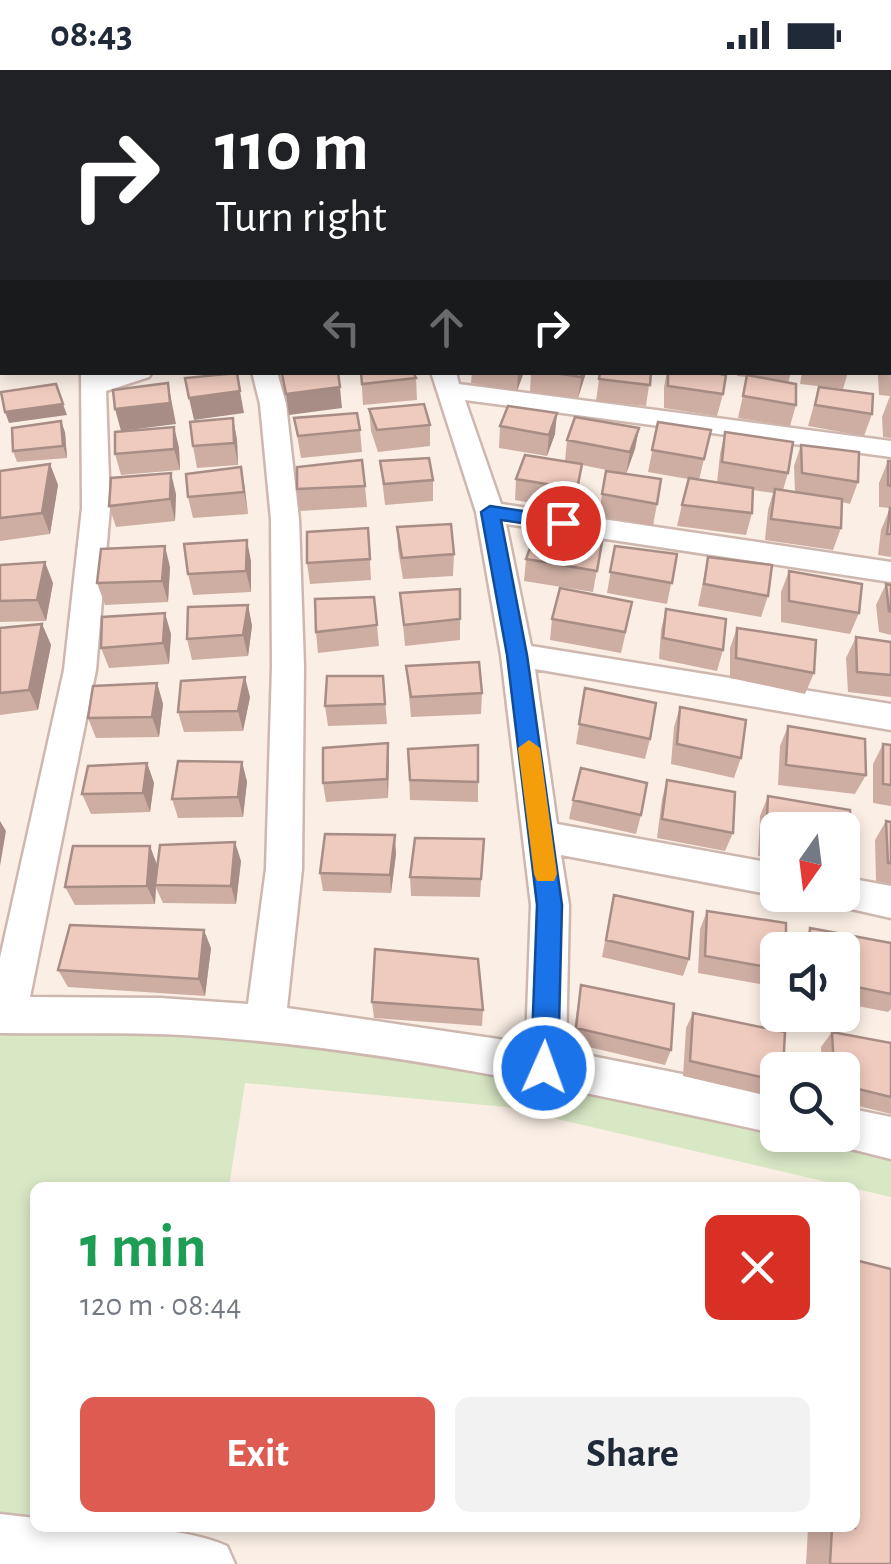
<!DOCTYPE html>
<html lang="en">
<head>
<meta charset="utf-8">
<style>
  body { margin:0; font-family:"Alegreya Sans",sans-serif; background:#f2f2f3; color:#1f2937; height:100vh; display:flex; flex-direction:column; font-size:38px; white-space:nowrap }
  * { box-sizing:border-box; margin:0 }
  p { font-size:32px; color:#747a83 }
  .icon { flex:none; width:55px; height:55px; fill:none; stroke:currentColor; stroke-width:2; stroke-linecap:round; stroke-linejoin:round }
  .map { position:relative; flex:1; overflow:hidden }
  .side { position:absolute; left:30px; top:1112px; width:830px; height:350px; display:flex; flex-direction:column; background:#fff; border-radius:15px; box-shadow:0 5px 15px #0003 }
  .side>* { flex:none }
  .guide { position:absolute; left:0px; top:0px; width:892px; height:305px; box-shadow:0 5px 15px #0003; background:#202124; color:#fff; overflow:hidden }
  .needle { width:65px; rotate:194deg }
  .fabs { position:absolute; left:760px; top:742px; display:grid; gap:20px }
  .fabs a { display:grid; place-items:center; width:100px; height:100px; border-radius:15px; background:#fff; box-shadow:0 5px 15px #0003; font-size:50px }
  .pin { position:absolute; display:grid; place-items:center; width:85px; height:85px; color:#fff; margin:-42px; border:5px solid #fff; border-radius:50%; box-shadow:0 2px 10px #0007 }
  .me { position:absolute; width:110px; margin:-55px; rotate:2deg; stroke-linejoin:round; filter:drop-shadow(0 0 8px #0008) }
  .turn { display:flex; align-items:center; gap:35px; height:210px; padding:0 50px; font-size:45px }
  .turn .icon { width:130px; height:130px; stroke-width:2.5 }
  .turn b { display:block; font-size:70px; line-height:85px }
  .lanes { display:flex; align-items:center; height:95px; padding:0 50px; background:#0003; justify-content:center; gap:50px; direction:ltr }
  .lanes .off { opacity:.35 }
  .round { display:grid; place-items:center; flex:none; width:105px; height:105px; border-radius:15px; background:#f2f2f3 }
  .overview { display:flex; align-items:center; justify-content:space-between; height:170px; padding:0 50px }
  h1 { font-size:60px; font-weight:700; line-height:75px; color:#1e9e55 }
  .button { display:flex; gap:20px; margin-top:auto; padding:20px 50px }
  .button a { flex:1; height:115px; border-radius:15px; background:#de5b51; color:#fff; font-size:40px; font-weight:700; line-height:115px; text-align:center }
  .button a+a { background:#f2f2f3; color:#1f2937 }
  .status { display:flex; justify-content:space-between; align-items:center; height:70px; padding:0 50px; background:#fff; direction:ltr }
  .status svg { height:28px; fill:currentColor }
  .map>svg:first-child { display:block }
  .green { fill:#d8e7c4 }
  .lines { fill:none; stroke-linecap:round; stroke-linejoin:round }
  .street-casing { stroke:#ceb7af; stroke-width:5 }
  .secondary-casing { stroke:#d0b7ac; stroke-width:4 }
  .street { fill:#fff; fill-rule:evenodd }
  .secondary { fill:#fff; fill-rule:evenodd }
  .wall { fill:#ceaea3 }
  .shaded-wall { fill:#a78d85 }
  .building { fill:#efcabe; stroke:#a78d85; stroke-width:2.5 }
  .route { fill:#1a73e8; stroke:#114b97; stroke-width:2.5 }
  .slow { fill:#f59e0b }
</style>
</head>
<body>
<div class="status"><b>08:43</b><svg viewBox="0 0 49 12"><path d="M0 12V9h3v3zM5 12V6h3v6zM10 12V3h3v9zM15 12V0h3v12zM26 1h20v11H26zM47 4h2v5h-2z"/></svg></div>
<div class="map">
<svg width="891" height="1494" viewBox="0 0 891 1494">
  <rect width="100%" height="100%" fill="#fbefe5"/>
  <!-- green -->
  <path class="green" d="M0,945L182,947L777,1044L778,1065L891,1068V1127L506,1037L245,1013L229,1117L35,1118V1458H176L171,1490L0,1470Z"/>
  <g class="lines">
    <!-- street casing -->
    <g class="street-casing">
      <path id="street" d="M890,272H891V286H890Z
        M81,302H152L149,307L106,321L110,438L96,600L30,927L160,928L248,934L266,799L272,597L271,449L260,334L252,302H277L286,334L299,449L304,597L302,799L287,938L526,973L531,835L501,585L476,442L431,302H456L459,314L891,371V387L465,330L501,434L891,492V512L506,454L531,576L891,634V660L535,599L557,754L778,794V826L561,785L569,835L566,981L778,1023V1064C581,1021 383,977 182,965C121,962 61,964 0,963V888L64,600L82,438Z
        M842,807L891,816V848L829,834L825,825H842Z
        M842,1037L891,1047V1089L827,1073L824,1065H842Z
        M0,1444L35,1448V1458C96,1458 170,1452 227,1476L235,1494H0Z"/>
    </g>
    <!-- secondary casing -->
    <g class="secondary-casing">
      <path id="secondary" d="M0,230L2,231V250H0Z"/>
    </g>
    <!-- street -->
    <use href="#street" class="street"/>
    <!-- secondary -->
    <use href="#secondary" class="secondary"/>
  </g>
  <!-- wall -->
  <path class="wall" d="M436,0H512V2H436Z
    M588,0H627V2H588Z
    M718,0H770L769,2H718Z
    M890,124H891V186H890Z
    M890,195H891V271L890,270Z
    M891,284V368L883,367L882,347L890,326L879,325L878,305L879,302H890Z
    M361,302L416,308L417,330L363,335Z
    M472,302H524L517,321L471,313Z
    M531,302H586L578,328L530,322Z
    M600,302H651L646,336L596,331Z
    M667,302H710L723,324L717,346L664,338V317Z
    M738,302H791L788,313L796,335L790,356L738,348L747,307L737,306Z
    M802,302H848L843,319L800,314Z
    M819,317L872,344L864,366L808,356Z
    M369,339L430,355V376L378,382L371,361Z
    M233,348L237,370L238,395L197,398L193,376Z
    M294,348L360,360L362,382L301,388Z
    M658,352L711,360L699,410L717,413L720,384L725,362L788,403L783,420L795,422L794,396L801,375L858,412L850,434L842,432L841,458L833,480L765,470L768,440L773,423L753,420L752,443L746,465L677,456L688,409L648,402Z
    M500,356L555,364L547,386L499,378Z
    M174,357L179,378L180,400L121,405L115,384Z
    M639,358L635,379L626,404L582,395L575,441L515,430L516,409L565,391L567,370Z
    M65,362L67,388L17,392L13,381Z
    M380,391L433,410V431L385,435Z
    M888,391H891V487L878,485L881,460L890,438L879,437V413Z
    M50,394L58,415L50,464L0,471V401Z
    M241,397L248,444L193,448L188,427Z
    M365,416L367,437L300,441L297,419Z
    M176,424L175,451L116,457L109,436Z
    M602,424L657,434L653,456L599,446Z
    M397,457L454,484L453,506L403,509L398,479Z
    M368,458L371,510L310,514L307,493Z
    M602,472L593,522L524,511L526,489Z
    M615,476L677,484L667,534L607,523Z
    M708,487L768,526L761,547L698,536Z
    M251,491V522L193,525L188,504Z
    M0,495L53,513L46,551L0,552Z
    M170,497L168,532L105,535L97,513Z
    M789,501L859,543L850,564L781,552V522Z
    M886,514L891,515V565L879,562L876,535Z
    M460,519V570L405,576L400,523Z
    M248,535L252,556L248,586L192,590L187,569Z
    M666,539L723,580L717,601L659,589L661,560Z
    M552,549L628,553L621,583L550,570Z
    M42,554L51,575L38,640L0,645V558Z
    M377,555L379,576L318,583L316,562Z
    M737,558L814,603L805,624L730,608V578Z
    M171,564L169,594L109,598L101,578Z
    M856,567L891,572V627L848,622L846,588Z
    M406,596L482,623L481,644L411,647Z
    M383,606L387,654L328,656L325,636Z
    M157,613L163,634L159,667L96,668L88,648Z
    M585,618L650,669L645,689L576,674Z
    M250,627L243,661L184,662L178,642Z
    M680,637L741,688L734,708L671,694L674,657Z
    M788,656L866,705L855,724L778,715L780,676Z
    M388,673V728L326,732L323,713Z
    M883,674L891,675V736L873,733V694Z
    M408,679L478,712V732L410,730Z
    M242,692L247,712L243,747L178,748L172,729Z
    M147,693L154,713L150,742L91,744L82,724Z
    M667,710L733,763L725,781L657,768L662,729Z
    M768,726L850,740L851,782L842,798V760H778V789L758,786L760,746Z
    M573,730L641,745L636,764L569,749Z
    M886,751L891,752V814L876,811L875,770Z
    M484,769L480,827L411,826L410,807Z
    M150,776L157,795L241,791L236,834L163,833L156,818L155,834L75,835L65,817Z
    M396,784L391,823L323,821L320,803Z
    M614,825L689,889L683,906L602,887Z
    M707,841L778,880V914L776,917L698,903L700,859Z
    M810,858L891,873V939L888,942L842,933V880H800V875Z
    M211,878L205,926L68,917L58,900Z
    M581,915L671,980L665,995L572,973Z
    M372,932L483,940L482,956L374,948Z
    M693,943L778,1000V1020L773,1027L683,1006L686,958Z
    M832,962L891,973V1044L842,1032V1000H822L821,977Z
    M808,1458H855L891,1494H806Z"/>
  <!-- shaded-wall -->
  <path class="shaded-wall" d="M496,0H512V2H496Z
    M518,302H524L517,321Z
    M582,302H586L585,306L578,328Z
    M168,313L176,354L121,361L115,339Z
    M340,317L342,338L289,345L286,324Z
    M240,321L244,343L194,350L189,328Z
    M63,334L67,345L9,353L5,342Z
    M557,343L555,364L547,386L549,365Z
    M233,348L237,370L238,395L234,373Z
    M61,351L65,362L67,388L63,376Z
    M174,357L179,378L180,400L174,379Z
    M639,358L635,379L626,404L630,382Z
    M50,394L58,415L50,464L42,443Z
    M241,397L245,419L248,444L244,422Z
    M171,403L176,424L175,451L170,429Z
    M247,470L251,491V522L246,501Z
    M165,476L170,497L168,532L162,511Z
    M45,492L53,513L46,551L37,530Z
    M248,535L252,556L248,586L243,565Z
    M165,543L171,564L169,594L163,573Z
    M42,554L51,575L38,640L29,620Z
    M245,607L250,627L243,661L238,641Z
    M157,613L163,634L159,667L152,647Z
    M388,673L389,693L388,728L387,709Z
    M242,692L247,712L243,747L238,727Z
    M147,693L154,713L150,742L143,723Z
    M0,751L6,761L0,796Z
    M395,765L396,784L391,823L390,805Z
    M235,772L241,791L236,834L231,816Z
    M150,776L157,795L155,834L147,816Z
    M204,860L211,878L205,926L199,909Z"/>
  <!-- building -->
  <path class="building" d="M630,0H682L680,2H646Z
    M786,0H826V2L786,1Z
    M836,0H876V2H836Z
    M2,255V281H0V256Z
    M292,302H338L340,317L286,324L282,304Z
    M361,302H413L416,308L362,314Z
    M548,302H582L581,307Z
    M600,302H651L650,315L599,309Z
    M668,302H709L726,305L723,324L668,316Z
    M237,303L240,321L189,328L185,308Z
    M747,305L796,314V335L743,326Z
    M168,313L170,333L115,339L113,320Z
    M56,314L63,334L5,342L1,322Z
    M819,317L873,324L872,344L815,335Z
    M424,334L430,355L377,360L369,339Z
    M508,336L557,343L549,365L500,356Z
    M357,343L360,360L298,366L294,348Z
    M575,347L639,358L630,382L567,370Z
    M233,348L234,373L193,376L190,352Z
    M61,351L63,376L13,381L12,358Z
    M658,352L711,360L704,389L652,380Z
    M174,357V379L115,384V362Z
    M725,362L793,372L788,403L722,392Z
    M801,375L859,382L858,412L802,403Z
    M525,385L582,394L577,419L516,409Z
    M429,388L433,410L384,414L380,391Z
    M362,390L365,416L297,419V397Z
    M888,391H891V416L888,415Z
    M50,394L42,443L0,448V401Z
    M241,397L244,422L188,427L186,404Z
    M606,401L661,409L657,434L602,424Z
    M171,403L170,429L109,436L111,408Z
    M689,408L753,418L752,443L682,435Z
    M775,419L842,429L841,458L771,449Z
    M890,438H891V464H887Z
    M451,454L454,484L402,488L397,457Z
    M368,458L370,489L307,493V462Z
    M535,464L602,472L597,501L526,489Z
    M247,470L246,501L188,504L184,474Z
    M165,476L162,511L97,513L101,479Z
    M615,476L677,484L672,513L610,502Z
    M708,487L772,495L768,526L704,514Z
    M45,492L37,530L0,531V495Z
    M789,501L862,514L859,543L789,531Z
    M886,514L891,515V542L889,541Z
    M560,518L632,532L625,562L552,549Z
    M460,519V549L404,555L400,523Z
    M374,527L377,555L316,562L315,529Z
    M248,535L243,565L187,569L188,537Z
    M666,539L726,549L723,580L663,568Z
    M165,543L163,573L101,578L102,547Z
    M42,554L29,620L0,623V558Z
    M737,558L816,570L814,603L736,588Z
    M856,567L891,572V605L857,602Z
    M479,592L482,623L411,627L406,596Z
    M327,606H383L385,634L325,636Z
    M245,607L238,641L178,642L181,611Z
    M157,613L152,647L88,648L93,616Z
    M585,618L656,633L650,669L579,654Z
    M680,637L746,650L741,688L677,674Z
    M788,656L865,669L866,705L786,695Z
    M388,673L387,709L323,713V678Z
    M883,674L891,675V715L883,714Z
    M478,675V712L410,710L408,679Z
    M178,691L242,692L238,727L172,729Z
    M147,693L143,723L82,724L88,696Z
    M581,698L647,713L641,745L573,730Z
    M667,710L735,722L733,763L662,749Z
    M768,726L850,740L851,782L842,780V760H778V769L766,767Z
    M886,751L891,752V793H888Z
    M325,764L395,765L390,805L320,803Z
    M415,768L484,769L481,809L410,807Z
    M235,772L231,816L155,815L160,775Z
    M73,776H150L147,816L65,817Z
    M614,825L693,842L689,889L606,870Z
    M707,841L786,853V880H778V899L705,886Z
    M70,855L204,860L199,909L58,900Z
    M810,858L891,873V924L842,914V880H810Z
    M375,879L478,889L483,940L372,932Z
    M581,915L674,934L671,980L576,958Z
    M693,943L785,962L783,1000H778V1011L690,991Z
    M832,962L891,973V1027L842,1015V1000H834Z
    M855,1190L891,1199V1494H830L832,1458H855Z"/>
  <!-- route -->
  <path class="route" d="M490,436L563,447L572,453L563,459L501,450L527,585L562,835L558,998L554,1007L544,1011L535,1007L531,998L537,835L507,585L481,442Z"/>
  <!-- slow -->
  <path class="slow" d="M529,670L540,678L557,804L554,811H537L534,804L518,678Z"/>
</svg>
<div class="fabs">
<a><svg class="needle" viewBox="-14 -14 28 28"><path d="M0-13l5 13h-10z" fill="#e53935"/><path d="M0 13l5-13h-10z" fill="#747a83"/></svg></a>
<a><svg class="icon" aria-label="sound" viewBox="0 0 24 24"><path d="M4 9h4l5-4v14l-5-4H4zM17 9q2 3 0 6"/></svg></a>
<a><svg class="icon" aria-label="search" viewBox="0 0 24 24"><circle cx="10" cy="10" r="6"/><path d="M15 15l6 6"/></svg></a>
</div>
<div class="pin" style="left:563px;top:453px;background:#d93025"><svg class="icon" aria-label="arrive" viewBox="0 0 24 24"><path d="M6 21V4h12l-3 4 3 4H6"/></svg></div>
<svg class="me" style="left:544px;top:998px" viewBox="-20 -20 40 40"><circle r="17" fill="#1a73e8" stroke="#fff" stroke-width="3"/><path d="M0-11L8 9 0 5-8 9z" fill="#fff"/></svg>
<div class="guide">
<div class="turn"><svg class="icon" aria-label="right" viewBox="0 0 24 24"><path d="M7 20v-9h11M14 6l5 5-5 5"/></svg><div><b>110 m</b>Turn right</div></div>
<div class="lanes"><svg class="icon off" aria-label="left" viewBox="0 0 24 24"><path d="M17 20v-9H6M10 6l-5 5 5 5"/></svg><svg class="icon off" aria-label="ahead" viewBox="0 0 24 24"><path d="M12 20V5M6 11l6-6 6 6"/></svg><svg class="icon" aria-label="right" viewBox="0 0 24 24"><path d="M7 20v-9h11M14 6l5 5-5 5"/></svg></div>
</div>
<section class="side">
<div class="overview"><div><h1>1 min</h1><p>120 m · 08:44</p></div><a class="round" style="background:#d93025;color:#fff"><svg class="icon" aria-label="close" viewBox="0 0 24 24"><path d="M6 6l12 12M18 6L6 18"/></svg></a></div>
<div class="button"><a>Exit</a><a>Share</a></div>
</section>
</div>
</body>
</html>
